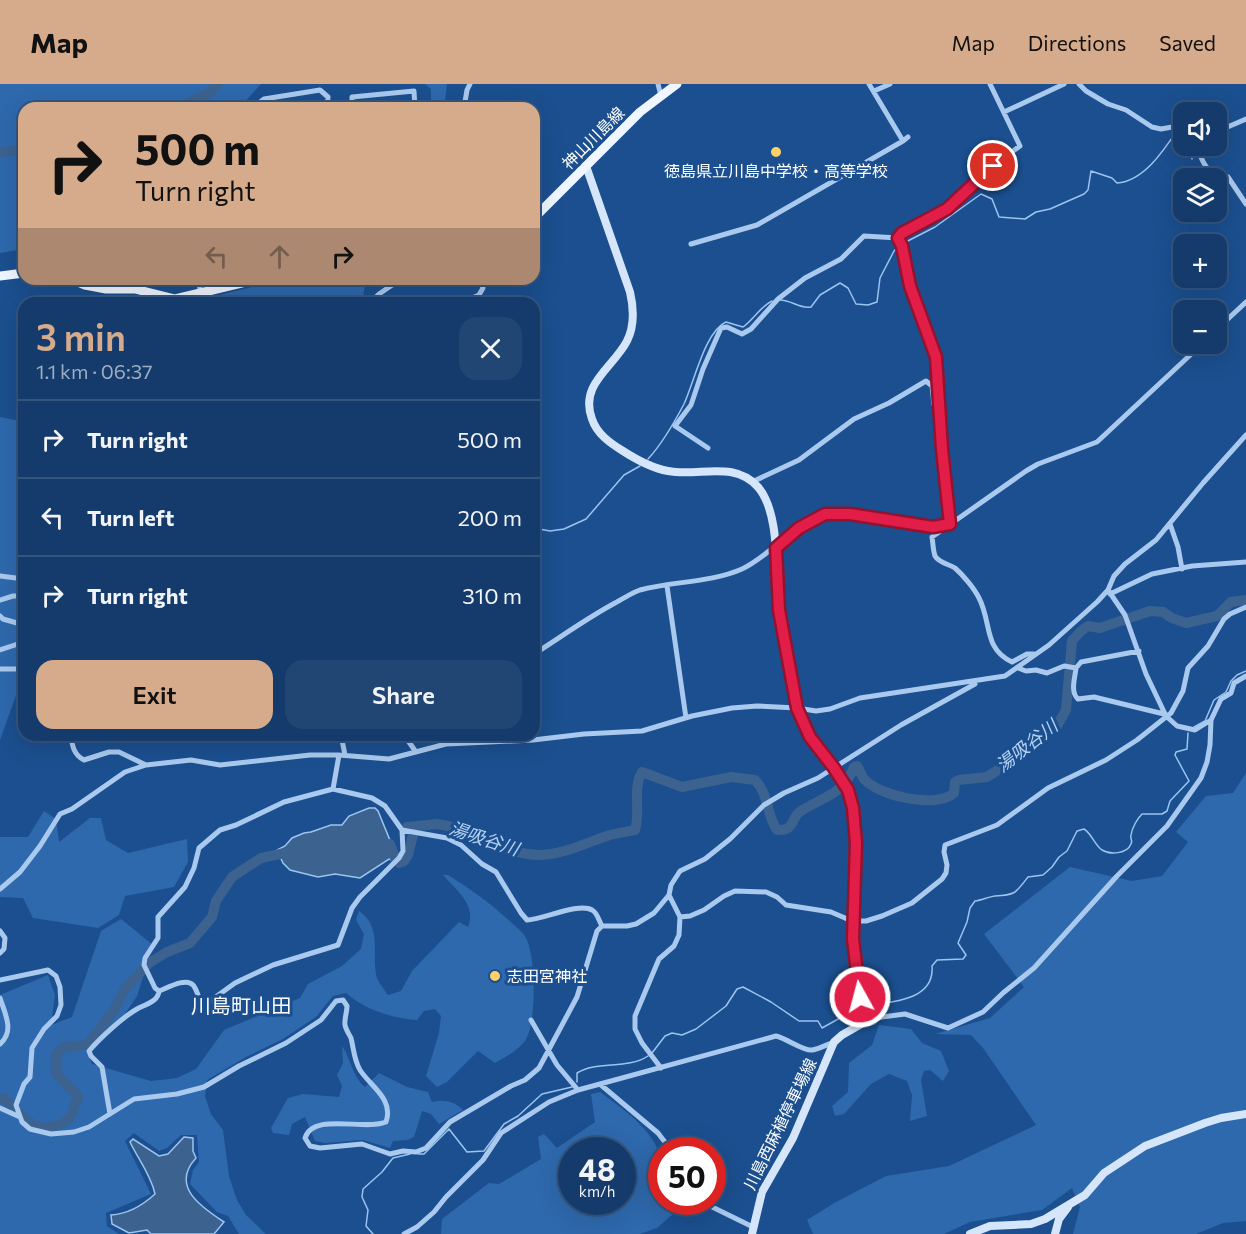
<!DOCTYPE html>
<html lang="en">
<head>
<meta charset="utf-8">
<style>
  body { margin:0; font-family:Commissioner,"Noto Sans JP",sans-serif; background:#214673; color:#f1f3f6; height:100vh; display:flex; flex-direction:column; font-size:22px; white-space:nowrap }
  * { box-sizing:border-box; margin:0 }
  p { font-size:20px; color:#9dadc1 }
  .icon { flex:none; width:33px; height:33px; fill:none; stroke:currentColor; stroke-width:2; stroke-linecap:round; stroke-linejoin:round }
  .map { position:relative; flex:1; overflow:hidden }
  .panel { position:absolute; left:18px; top:213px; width:522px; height:444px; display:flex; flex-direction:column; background:#143b6b; border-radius:18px; box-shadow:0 6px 24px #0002,0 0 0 2px #33557e }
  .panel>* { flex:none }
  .banner { position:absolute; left:18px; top:18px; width:522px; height:183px; border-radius:18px; box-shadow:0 6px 24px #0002,0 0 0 2px #33557e; background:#d6ab8b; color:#111; overflow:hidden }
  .buttons { position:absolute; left:1173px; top:18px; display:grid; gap:12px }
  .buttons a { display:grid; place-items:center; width:54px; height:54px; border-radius:12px; background:#143b6b; box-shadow:0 6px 24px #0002,0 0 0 2px #33557e; font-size:30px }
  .speed { position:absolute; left:558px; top:1053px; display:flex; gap:12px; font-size:30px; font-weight:700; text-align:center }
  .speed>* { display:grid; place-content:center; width:78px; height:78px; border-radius:50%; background:#143b6b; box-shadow:0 6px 24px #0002,0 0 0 2px #33557e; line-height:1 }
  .speed small { font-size:15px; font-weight:400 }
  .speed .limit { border:9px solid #d22; background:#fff; color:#111 }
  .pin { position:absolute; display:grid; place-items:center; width:51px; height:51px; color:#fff; margin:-26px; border:3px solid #fff; border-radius:50%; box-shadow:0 2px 6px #0007 }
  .me { position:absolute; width:66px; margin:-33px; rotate:353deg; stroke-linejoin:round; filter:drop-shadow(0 0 4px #0008) }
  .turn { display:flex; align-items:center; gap:21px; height:126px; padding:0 18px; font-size:27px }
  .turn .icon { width:78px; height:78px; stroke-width:2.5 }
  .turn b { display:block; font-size:42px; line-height:51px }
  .lanes { display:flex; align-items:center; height:57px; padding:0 18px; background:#0003; justify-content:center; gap:30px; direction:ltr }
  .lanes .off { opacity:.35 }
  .round { display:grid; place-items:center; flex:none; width:63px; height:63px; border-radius:18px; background:#214673 }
  .summary { display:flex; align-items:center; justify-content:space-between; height:102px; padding:0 18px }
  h1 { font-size:36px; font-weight:600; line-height:45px; color:#d6ab8b }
  .cta { display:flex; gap:12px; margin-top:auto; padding:12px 18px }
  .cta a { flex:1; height:69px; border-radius:18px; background:#d6ab8b; color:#111; font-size:24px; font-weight:600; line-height:69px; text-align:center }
  .cta a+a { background:#214673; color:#f1f3f6 }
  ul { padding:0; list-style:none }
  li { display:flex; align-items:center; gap:18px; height:78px; padding:0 18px; border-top:2px solid #33557e }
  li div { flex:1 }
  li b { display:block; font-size:22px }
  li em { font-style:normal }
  header { display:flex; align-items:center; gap:36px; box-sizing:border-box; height:84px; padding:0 30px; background:#d6ab8b; color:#111 }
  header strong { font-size:28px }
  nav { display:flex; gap:33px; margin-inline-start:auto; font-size:21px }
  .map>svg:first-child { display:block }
  .green { fill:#2e69ad; fill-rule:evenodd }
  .water { fill:#3c6290; stroke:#9cc4f0; stroke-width:1.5 }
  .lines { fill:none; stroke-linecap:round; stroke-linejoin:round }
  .stream { stroke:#9cc4f0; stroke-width:1.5 }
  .river { stroke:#3c6290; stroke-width:10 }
  .street { stroke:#a9c9ee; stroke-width:5 }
  .secondary { stroke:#d6e6fa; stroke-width:8 }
  .primary { stroke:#f0f6ff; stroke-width:9 }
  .route-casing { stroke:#92132f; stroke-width:15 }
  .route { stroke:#e11d48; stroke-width:10 }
  .poi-dot { fill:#ffd166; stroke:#1b4f8f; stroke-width:2 }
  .labels { text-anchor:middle; stroke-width:6; stroke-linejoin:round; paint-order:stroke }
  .street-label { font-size:16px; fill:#fff; stroke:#1b4f8f }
  .poi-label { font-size:16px; fill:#fff; stroke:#1b4f8f }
  .water-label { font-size:18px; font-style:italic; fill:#b5d3f5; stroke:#1b4f8f }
  .quarter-label { font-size:20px; fill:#fff; stroke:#1b4f8f }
</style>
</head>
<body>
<header>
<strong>Map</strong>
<nav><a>Map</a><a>Directions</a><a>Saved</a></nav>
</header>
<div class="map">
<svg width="1246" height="1150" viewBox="0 0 1246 1150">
  <rect width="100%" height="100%" fill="#1b4f8f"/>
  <!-- green -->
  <path class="green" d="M0,0H261L239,24H24V165L0,169Z
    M425,0H447L444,24H431V5Z
    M285,195H366L362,219H186Z
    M0,333L24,338V589L0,656Z
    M1246,689V1137L1223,1139L1196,1150H1073L1080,1123L1072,1104L1042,1126L970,1138L944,1150H813L807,1136L836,1118L886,1092L949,1082L1036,1041L983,964L971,951L935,950L990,934L1024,903L984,850L1070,783L1132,797L1162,792L1188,758L1176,748L1206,712L1233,709Z
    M44,727L56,735L59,758L90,734H101L106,756L128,769L187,755L188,778L174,803L125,812L119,831L98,844L33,834L23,814L0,813V753H28Z
    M443,791H448C472,806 493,821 514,841C517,844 524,849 526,854C536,872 537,940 525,957C517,967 506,973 495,979L478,967L447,998L437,1003L426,992L439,949L441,932L435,925L424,927L417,936C392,934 365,926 346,909L333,912L316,933L283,955L246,973L207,996L205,1012L211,1030L223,1046L229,1092L237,1116L246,1131L266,1150H239L228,1132L217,1128L190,1100L193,1086L199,1078L197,1051H181L167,1064L159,1067L134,1049L125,1057L151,1110L106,1129L107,1142L119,1150H0V911L48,891L55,911L51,941L72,933L101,847L121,835L153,861L137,912L117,942L85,963L92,980L151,997L177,994L196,985L224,946L300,914L308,900L342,882L361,865L364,850L356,836L359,827C382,843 372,867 376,890C377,897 384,905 388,911L401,907L412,887L459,838L468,843C477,821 456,806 443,791Z
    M879,941L911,945L922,959L941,967L949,987L943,997L930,986L924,987L921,996L927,1032L910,1037L912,1011L907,997L889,990L871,1000L844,1030L835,1032L832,1022L848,1008L849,979L872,961Z
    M342,962C352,977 352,992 365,1003L379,989L407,1003L428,1008L432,1018C444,1015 454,1017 463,1026L439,1040L431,1030L422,1027L414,1053L408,1056L393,1057L390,1064L363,1056L325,1059L315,1057L305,1033L292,1040L289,1051L273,1049L271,1044L288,1014L303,1010L339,1013L342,1002L337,991L343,979Z
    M600,1008C623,1025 653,1045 661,1074C665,1087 662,1104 662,1118H674V1129L657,1144L640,1150H441L442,1135L489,1099L499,1100L541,1075L538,1053L544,1050L557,1064L595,1038L591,1010ZM622,1066V1118H572V1066Z"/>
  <!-- water -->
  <path class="water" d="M369,724H375L378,727L396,771L392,776L389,775L360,794L335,790L318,793L290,786L283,779L277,766L285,762L292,754L304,749L311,748L331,741H342L349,732Z
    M184,1053L193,1054V1067L196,1074C170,1102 201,1123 224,1138L214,1150H151L147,1146L129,1149L112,1140L111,1131C128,1130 143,1121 155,1110C151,1091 138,1075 130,1058L133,1055L159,1072L168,1070Z"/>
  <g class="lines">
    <!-- stream -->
    <path class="stream" d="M1190,62L1192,75
      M780,216C792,216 799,225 811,223L820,211L840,199L848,204L856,220L868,221L877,218L880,194L894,167L900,161L935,143L981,110L992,115L999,133L1025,135L1036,128L1050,125L1084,110L1088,106L1091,87L1112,94L1117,99C1144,97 1164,66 1178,45L1184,50
      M648,375C662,360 674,339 684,320C694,299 705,247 726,238L743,243C753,236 761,222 772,217
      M534,444L550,447L564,445L586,435L624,391L640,382
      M1194,643L1205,637L1214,616L1226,608L1231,597L1237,591L1246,587
      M866,922C890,918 935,917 932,882L937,876L963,875L966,871L958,859L967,838L970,824L975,817C982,816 988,813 995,812C1015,811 1015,810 1028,793L1043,791L1052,783L1059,773L1067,767L1077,747L1084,745C1092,750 1094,760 1102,766C1110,771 1127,770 1131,760C1133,755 1130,757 1131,751C1132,744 1137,735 1142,730H1162L1167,727L1170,717L1189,697L1175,671L1176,668L1187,665L1188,649
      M652,969L665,952L672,949L682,951L696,945L726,922L737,905L743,903L771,918L799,937H818L822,944L858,924
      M577,998V989C597,976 627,986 648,972
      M418,1070H424L449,1045L467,1068L484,1067L504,1040L518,1032L542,1010L572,1003
      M373,1150L366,1142L368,1126L362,1113L363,1105L382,1088L393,1074L410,1070"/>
    <!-- river -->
    <path class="river" d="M177,24L209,9L218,0
      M0,68L24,66
      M407,743L437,740L448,742C476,753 510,771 541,771C565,770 585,759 607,752C616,749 626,748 635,746C641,727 632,705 642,688L682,703L731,693L755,696C769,710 766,730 777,746C796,747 790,734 801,727C823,713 844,710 854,683L857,682C860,686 861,691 864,695C879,712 936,725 954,709L955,698L959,696L987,693L1010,678L1034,652L1052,646L1057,642L1066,626L1072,557L1081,547L1088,542L1100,544L1150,527L1163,528L1172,534L1186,539L1217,532L1231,518L1246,516
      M390,760L395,774L399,779L404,777L408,771L415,743
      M0,1014H4L27,1037L40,1044L60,1041L71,1032L78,1012L56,989V970L64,963L87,961L113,928L125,905L149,879L167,868L190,859L212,833L216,817L232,793L261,774L290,768"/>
    <!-- street -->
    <path class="street" d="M658,0L661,12
      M869,0L903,57L908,53
      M1079,0L1086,7L1108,20L1126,26L1152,43L1161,45L1178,42L1184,43
      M874,7L890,0
      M252,24L264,15L320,6L328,13L327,24
      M352,24V13L414,7L415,24
      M464,24L467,6L470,0
      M1004,28L1064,0
      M1216,48L1246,35
      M1197,62C1200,71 1204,84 1213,89C1217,91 1223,90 1228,93L1246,120
      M898,154L902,162L911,202L936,273L942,365L950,440
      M898,154L902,149L947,125L993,82L1020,62L990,0
      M691,160L757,141L903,57
      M198,195L201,210
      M370,219L379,210L401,195
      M461,219L479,211L483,204L480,195
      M1216,246L1246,218
      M708,364L675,342L691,321L703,285L721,244L727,243L742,250L751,245L778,215L805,194L841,175L864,152L898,154
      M752,398L799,376L854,335L889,319L926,297L932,302L934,321L940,322
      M1170,440L1178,463L1182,485
      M0,492L24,495
      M667,502L686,634
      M1108,506L1125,531L1146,590L1166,632L1177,642L1195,646L1211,636
      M1110,510L1152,490L1192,482L1246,478
      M0,516L13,512H24
      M0,532L3,535L24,541
      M0,566L24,558
      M534,570C561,553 587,534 615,519C623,515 631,509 640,506C673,497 710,499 742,485C771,472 798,435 826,430C863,424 909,447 948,440
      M1034,570H1027L1012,578C983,564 992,539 979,514C974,504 963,491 955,484C949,480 939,479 935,472C933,466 933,459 932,453L1026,387L1038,380L1097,358L1202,260
      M1018,584L1026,587L1036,586L1047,589L1064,582L1076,584L1081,578L1139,567
      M1076,584C1075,594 1070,608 1078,615L1094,613L1164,630
      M0,585H24
      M71,651C72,662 74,671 84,676L109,668H119L146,681
      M341,651L345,671
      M404,651L416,668
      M446,660L453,651
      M333,705L339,671
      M0,805L20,788L40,762L60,730L72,725L125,688L146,681L191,676L220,681L310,671H339L389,675L446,660L533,656L584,650L642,647L692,632L732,624L757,622L797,624L816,627L830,625L860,614L1005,592L1049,561L1097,518L1108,506L1114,492L1125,480L1156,456L1203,399L1246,351
      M669,811L680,833L690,832L704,826L724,812L735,807L766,808L777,813L786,821L831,828L852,837H866L882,832L912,819L942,795L946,789L947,781L944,768L945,761L997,741L1048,704L1106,676L1137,656L1171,629L1183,607L1188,584L1208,562L1224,535L1230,530L1246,523
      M602,842H627L636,840L654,829L669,811L671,801L680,787L705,775L730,755L764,721L784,709L818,694L901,641L975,600
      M0,847L5,854L4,865L0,869
      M0,896L48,886L56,892L60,903L61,921L57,932L44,945L32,964L30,993L24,1000L16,1021L22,1038L30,1045L51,1050L74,1048L89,1043L134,1015L177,1010L204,1003L239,982L286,959L321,936L336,917L343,916L347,922C347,928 344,936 345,941C346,946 349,950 351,954C354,966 354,976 360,986C371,1003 394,1015 386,1038C364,1047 313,1028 305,1054L310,1062L320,1064L362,1060L390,1070L403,1067L416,1068L426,1064L450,1038L511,1002L525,996L539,984L577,913L597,847L602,842
      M159,907C167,904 186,893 193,901C197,905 198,914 202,919L206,920L235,899L273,881L338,861L352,824L360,813L399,774L403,767L402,746
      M0,914C5,930 15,947 0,960
      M531,936L557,981L578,1006
      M863,939L874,934L905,930L948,944L983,928L1003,909L1034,884L1117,792L1167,742L1201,694L1207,678L1210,661L1211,636L1221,615L1231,609L1234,599L1246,592
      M661,984L642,959L635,945V932L659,875L674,862L679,851L680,833
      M601,1001L658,1049L671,1066
      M0,1024L20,1033
      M110,1030L102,983L91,972L89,967C100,954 123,933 137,925C146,920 158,918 159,907L155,904L144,881L145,874L158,854V833L185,803L194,784L199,764L220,746L236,741L284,718L333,705L372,714L385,722L402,746L447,754L461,761L482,780L496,788L521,829L527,836C542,836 579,818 592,826C597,828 599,837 602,842
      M702,1118L753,1143
      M404,1150L417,1143L434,1128L446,1113L483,1076L501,1049L549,1018L578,1006L776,952C786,954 803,967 812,966C817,966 828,960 834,958"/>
    <!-- secondary -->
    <path class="secondary" d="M586,82L630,208C634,225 635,241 627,257C613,284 579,300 592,335C597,350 610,359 623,367C637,376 651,384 668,387C699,393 734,376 758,403C781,430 775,490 779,522C782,549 787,576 793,603C797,625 804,647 818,665C832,685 850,702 854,727C861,769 851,812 853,854C853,882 861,910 863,939L842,951L834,958L793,1054L762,1108L752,1150
      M970,1150L990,1142L1031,1140L1045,1135L1085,1111L1104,1089L1145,1062L1205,1039L1221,1034L1246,1030
      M1055,1150L1059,1135L1068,1123"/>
    <!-- primary -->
    <path class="primary" d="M534,134L640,28L677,0
      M0,192L24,189
      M71,195L85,201L106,205H135L175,215L259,195"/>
  </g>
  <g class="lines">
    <!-- route casing -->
    <g class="route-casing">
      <path id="route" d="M860,913L853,855L856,759L853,724L848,706L834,684L810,653L797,624L779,526L776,464L799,444L825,430H850L933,443L950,440L942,365L936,273L910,202L902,162L898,154L902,149L947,125L993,82"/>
    </g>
    <!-- route -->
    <use href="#route" class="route"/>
  </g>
  <!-- markers -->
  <g class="poi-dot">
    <circle cx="776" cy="68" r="6"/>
    <circle cx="495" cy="892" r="6"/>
  </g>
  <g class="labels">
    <!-- street labels -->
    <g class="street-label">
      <text transform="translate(593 54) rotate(-45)" y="6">神山川島線</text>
      <text transform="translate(780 1040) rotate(-64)" y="6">川島西麻植停車場線</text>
    </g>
    <!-- poi labels -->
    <g class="poi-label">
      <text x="776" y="93">徳島県立川島中学校・高等学校</text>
      <text x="507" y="898" text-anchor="start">志田宮神社</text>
    </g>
    <!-- water labels -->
    <g class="water-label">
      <text transform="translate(1027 662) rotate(-38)" y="6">湯吸谷川</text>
      <text transform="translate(484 755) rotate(18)" y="6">湯吸谷川</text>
    </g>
    <!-- quarter labels -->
    <g class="quarter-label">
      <text x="241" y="929">川島町山田</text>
    </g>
  </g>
</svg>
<div class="buttons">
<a><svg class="icon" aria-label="sound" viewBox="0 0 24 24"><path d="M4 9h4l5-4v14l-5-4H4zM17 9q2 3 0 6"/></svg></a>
<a><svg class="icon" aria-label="layers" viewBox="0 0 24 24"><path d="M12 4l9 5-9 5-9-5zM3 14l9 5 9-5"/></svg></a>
<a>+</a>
<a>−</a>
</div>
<div class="speed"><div>48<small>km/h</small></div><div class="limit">50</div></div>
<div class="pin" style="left:993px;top:82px;background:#d93025"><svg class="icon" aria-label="arrive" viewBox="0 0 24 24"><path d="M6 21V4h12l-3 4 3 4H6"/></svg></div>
<svg class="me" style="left:860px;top:913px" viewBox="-20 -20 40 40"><circle r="17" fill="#e11d48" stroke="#fff" stroke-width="3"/><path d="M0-11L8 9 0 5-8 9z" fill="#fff"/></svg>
<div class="banner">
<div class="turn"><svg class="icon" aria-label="right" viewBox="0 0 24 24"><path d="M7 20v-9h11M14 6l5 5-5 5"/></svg><div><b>500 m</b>Turn right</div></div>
<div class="lanes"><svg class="icon off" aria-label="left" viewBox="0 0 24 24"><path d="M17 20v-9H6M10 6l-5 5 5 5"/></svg><svg class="icon off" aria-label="ahead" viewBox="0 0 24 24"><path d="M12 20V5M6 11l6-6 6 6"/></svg><svg class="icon" aria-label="right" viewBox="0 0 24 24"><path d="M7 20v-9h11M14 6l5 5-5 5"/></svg></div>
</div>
<section class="panel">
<div class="summary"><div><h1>3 min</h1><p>1.1 km · 06:37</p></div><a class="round"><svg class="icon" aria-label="close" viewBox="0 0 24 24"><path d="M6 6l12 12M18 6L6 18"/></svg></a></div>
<ul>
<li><svg class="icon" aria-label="right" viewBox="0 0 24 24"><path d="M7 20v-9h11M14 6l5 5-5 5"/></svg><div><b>Turn right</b></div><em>500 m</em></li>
<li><svg class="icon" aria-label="left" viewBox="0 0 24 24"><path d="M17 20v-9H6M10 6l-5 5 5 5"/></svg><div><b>Turn left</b></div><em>200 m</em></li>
<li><svg class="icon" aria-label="right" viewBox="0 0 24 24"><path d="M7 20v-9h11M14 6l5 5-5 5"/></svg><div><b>Turn right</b></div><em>310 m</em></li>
</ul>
<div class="cta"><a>Exit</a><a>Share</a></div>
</section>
</div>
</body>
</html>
